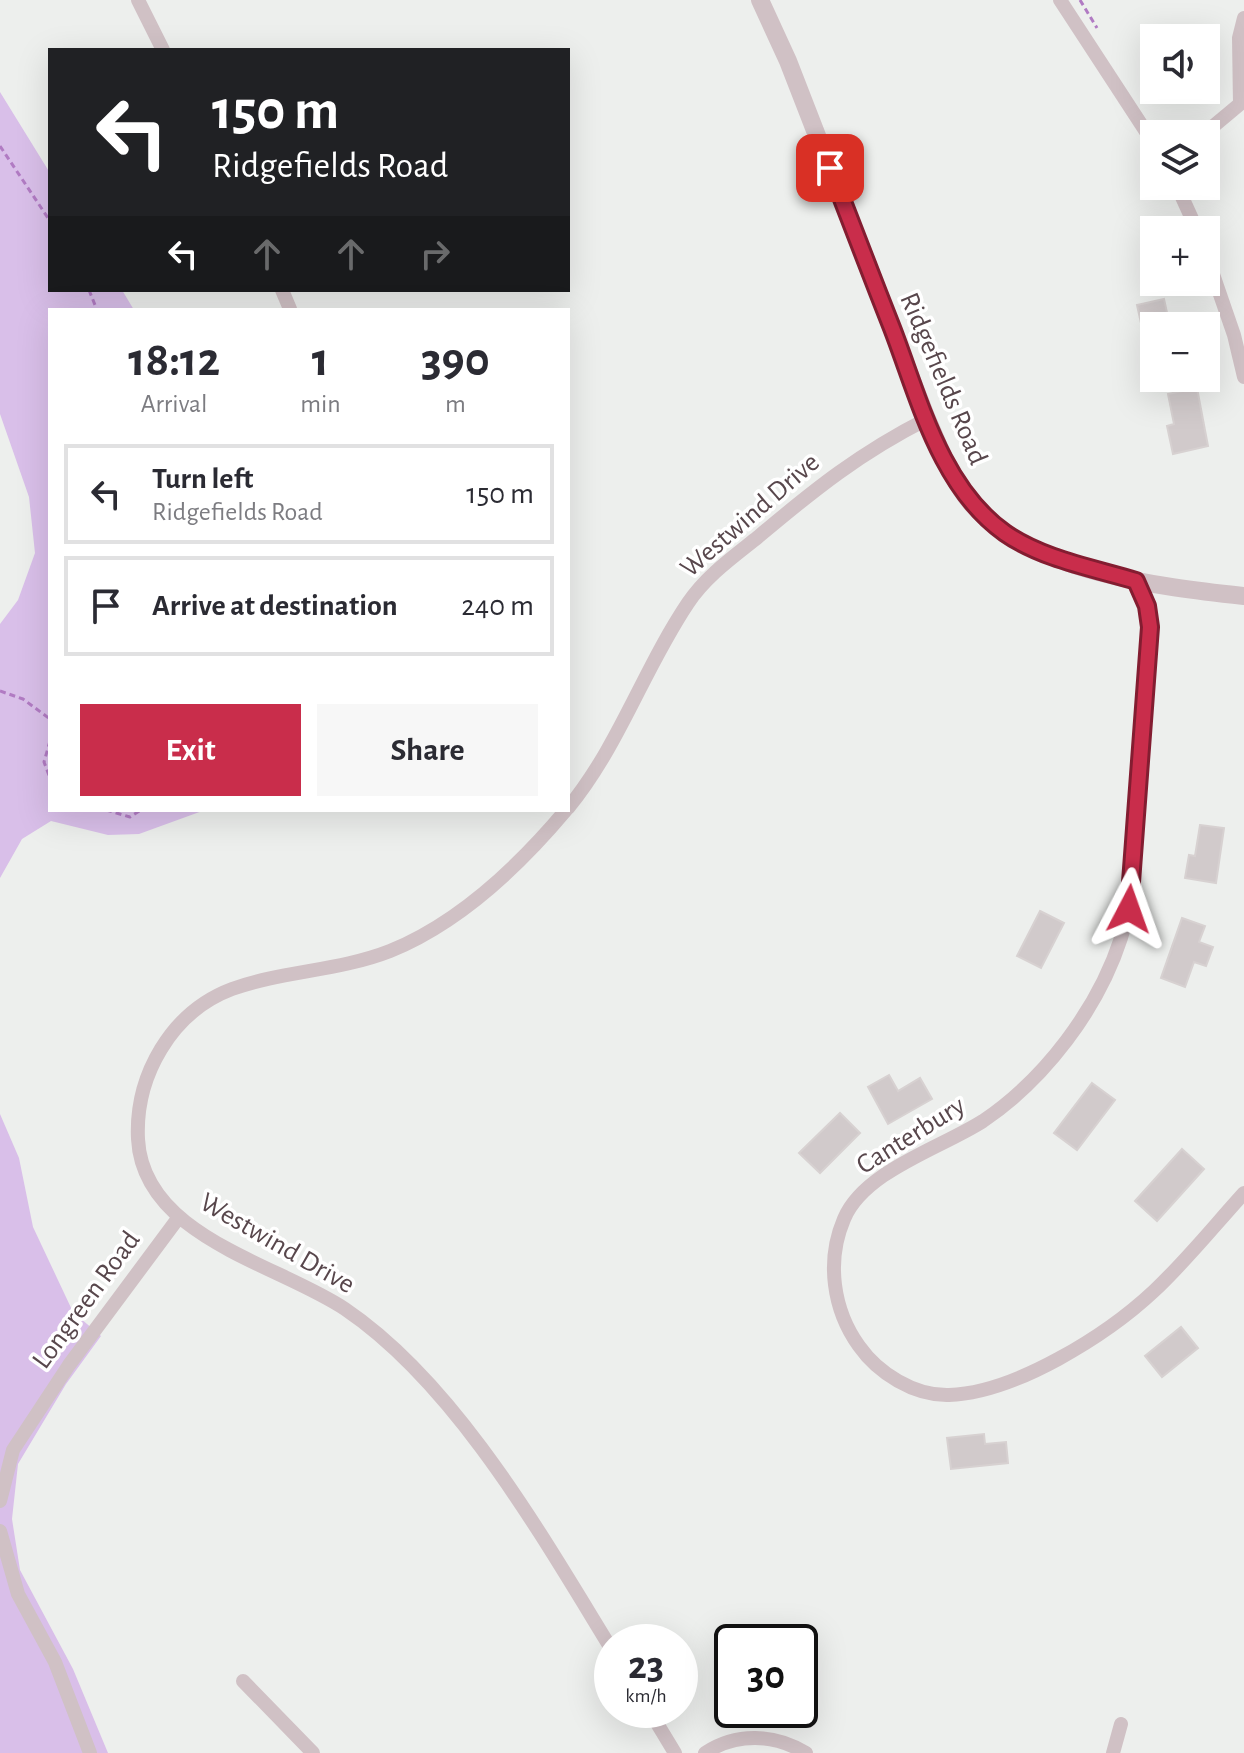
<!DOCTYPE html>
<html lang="en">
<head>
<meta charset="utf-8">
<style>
  body { margin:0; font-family:"Alegreya Sans",sans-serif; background:#f7f7f7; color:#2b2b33; height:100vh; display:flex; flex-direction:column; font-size:30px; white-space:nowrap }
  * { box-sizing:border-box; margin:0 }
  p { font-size:26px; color:#7c7c81 }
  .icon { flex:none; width:44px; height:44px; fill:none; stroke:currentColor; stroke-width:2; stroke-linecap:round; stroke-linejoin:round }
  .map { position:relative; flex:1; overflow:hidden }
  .sheet { position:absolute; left:48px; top:308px; width:522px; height:504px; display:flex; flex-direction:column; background:#fff; border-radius:0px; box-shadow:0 8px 32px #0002 }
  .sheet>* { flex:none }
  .hud { position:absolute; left:48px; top:48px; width:522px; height:244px; border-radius:0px; box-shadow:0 8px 32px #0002; background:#202124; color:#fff; overflow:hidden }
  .controls { position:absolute; left:1140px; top:24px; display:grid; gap:16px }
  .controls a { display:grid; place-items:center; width:80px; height:80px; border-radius:0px; background:#fff; box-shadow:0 8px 32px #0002; font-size:40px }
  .speed { position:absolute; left:594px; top:1624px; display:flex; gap:16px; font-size:40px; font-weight:700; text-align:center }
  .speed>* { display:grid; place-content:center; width:104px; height:104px; border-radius:50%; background:#fff; box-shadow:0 8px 32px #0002; line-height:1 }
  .speed small { font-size:20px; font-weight:400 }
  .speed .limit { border:4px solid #111; border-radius:12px; background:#fff; color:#111 }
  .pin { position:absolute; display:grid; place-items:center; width:68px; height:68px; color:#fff; margin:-34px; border-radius:16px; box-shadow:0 4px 12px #0006 }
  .me { position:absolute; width:88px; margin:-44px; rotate:4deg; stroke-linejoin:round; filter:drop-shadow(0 0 6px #0008) }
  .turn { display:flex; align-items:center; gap:28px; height:168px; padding:0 32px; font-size:36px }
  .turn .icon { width:104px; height:104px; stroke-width:2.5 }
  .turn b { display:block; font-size:56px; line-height:68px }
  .lanes { display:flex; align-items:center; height:76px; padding:0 32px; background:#0003; justify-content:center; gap:40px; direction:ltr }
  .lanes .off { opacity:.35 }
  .eta { display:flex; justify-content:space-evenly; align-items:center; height:136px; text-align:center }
  .eta b { font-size:48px; font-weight:600; line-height:56px }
  .primary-button { display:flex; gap:16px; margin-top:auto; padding:16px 32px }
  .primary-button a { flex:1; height:92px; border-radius:0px; background:#c92d4b; color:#fff; font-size:32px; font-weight:600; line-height:92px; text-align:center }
  .primary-button a+a { background:#f7f7f7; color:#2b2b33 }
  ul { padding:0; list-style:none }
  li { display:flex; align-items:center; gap:24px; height:100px; margin:0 16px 12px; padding:0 16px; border:4px solid #e1e1e2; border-radius:0px }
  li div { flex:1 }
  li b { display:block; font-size:30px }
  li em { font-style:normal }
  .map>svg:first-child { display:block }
  .green { fill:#d9bfe9 }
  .building { fill:#d1cacb; stroke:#d7d1d1; stroke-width:2 }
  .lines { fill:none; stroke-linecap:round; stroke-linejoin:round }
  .path { stroke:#b17bc3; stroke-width:3; stroke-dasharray:6 4; stroke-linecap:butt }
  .minor { stroke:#d0c1c5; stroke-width:14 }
  .tertiary { stroke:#d0c1c5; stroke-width:18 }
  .route-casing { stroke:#831d31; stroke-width:20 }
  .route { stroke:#c92d4b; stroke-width:14 }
  .labels { text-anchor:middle; stroke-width:7; stroke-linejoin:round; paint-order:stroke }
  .street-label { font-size:28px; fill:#58474c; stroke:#fff }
</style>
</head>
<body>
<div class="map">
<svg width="1244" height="1753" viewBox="0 0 1244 1753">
  <rect width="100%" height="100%" fill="#edefed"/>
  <!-- green -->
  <path class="green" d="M0,92L50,173V290H122L134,310H50V810H205L139,834L108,835L51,821L22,839L0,878V624L18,600L35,553L29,497L0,414Z
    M0,1114L19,1158L33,1227L73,1312L101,1336L66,1384L18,1464L12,1519L20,1570L73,1669L108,1753H0Z"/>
  <!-- building -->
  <path class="building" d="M1164,299L1170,326H1154V358L1149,359L1137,305Z
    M1197,388L1208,446L1173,454L1167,426L1174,424L1168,394Z
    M1200,825L1224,828L1216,883L1185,878L1189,855L1195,856Z
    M1040,911L1064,923L1041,968L1017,956Z
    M1182,918L1205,926L1199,942L1213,947L1206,966L1194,962L1185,987L1161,978Z
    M889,1075L898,1091L920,1078L932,1099L888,1124L868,1087Z
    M1092,1083L1115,1100L1077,1150L1054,1133Z
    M840,1113L860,1133L820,1173L799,1153Z
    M1182,1149L1204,1169L1157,1221L1135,1201Z
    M1181,1327L1198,1348L1162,1377L1145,1356Z
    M984,1434L985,1444L1006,1442L1008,1463L951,1469L947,1438Z"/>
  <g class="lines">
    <!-- path -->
    <path class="path" d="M1080,0L1097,28
      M0,146L50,221
      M89,290L97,310
      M0,691L23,699L50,719
      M50,741L44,762L50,778
      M106,810L130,817L141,810"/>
    <!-- minor -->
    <path class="minor" d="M138,0L163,50
      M1060,0L1154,144
      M1204,134L1240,104L1239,38L1244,18
      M1177,186L1197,230
      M1206,254L1234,335L1244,377
      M282,290L290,309
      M1136,581L1147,606L1150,627C1146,698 1141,768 1134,839C1131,872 1131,906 1121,938C1098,1009 1045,1079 983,1121C941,1148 864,1171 844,1219C826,1261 833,1310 859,1346C878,1373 914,1396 949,1395C1015,1393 1107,1335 1154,1291C1186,1261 1214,1226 1244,1193
      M568,808C619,746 643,670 688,603C706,576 733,557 758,537C815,489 860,453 927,419
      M566,810C519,866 459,923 390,951C339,971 282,971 232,989C171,1012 135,1076 138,1139C143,1237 278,1264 345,1309C456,1384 542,1536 612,1650
      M0,1501L13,1450L69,1365L179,1217
      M0,1531L18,1594L55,1662L90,1753
      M243,1681L313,1753
      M649,1710L675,1753
      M705,1753C737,1732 774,1734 806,1753
      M1113,1753L1121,1724"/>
    <!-- tertiary -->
    <path class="tertiary" d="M760,0L788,61L927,419C940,448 951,480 972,504C1031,572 1160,587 1244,596"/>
  </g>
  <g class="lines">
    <!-- route casing -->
    <g class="route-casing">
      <path id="route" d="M830,168C851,222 871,275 892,328C919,398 940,487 1005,533C1042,559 1093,568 1136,581L1147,606L1150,627L1129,909"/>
    </g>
    <!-- route -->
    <use href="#route" class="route"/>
  </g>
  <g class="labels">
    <!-- street labels -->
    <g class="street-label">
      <text transform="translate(945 378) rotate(67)" y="10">Ridgefields Road</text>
      <text transform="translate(749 514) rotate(-41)" y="10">Westwind Drive</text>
      <text transform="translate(910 1134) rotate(-32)" y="10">Canterbury</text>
      <text transform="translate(278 1242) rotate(30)" y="10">Westwind Drive</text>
      <text transform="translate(85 1299) rotate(-54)" y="10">Longreen Road</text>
    </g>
  </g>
</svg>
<div class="controls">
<a><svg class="icon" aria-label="sound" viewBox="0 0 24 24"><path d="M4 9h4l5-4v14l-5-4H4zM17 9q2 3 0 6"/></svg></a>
<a><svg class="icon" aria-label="layers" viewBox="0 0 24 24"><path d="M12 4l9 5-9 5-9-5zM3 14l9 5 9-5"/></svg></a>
<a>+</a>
<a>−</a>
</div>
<div class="speed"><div>23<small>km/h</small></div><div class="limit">30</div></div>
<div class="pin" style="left:830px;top:168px;background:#d93025"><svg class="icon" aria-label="arrive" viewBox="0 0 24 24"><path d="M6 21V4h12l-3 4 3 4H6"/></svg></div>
<svg class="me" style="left:1129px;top:909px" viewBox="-20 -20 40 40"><path d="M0-17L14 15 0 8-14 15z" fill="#c92d4b" stroke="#fff" stroke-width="4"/></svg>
<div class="hud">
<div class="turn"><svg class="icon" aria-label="left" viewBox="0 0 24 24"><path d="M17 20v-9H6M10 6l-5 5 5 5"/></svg><div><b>150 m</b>Ridgefields Road</div></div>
<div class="lanes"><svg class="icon" aria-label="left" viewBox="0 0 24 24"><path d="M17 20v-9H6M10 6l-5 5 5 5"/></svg><svg class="icon off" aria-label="ahead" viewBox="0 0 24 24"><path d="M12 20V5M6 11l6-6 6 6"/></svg><svg class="icon off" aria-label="ahead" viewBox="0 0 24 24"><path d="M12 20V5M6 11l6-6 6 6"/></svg><svg class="icon off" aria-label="right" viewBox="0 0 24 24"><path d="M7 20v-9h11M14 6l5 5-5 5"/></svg></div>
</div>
<section class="sheet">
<div class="eta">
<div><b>18:12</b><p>Arrival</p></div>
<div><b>1</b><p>min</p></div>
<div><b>390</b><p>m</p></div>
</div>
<ul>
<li><svg class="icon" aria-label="left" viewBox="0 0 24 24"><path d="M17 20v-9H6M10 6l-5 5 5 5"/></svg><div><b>Turn left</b><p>Ridgefields Road</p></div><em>150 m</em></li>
<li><svg class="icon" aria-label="arrive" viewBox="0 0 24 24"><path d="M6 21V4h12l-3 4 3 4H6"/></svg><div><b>Arrive at destination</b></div><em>240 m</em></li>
</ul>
<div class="primary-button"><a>Exit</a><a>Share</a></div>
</section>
</div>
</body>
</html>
